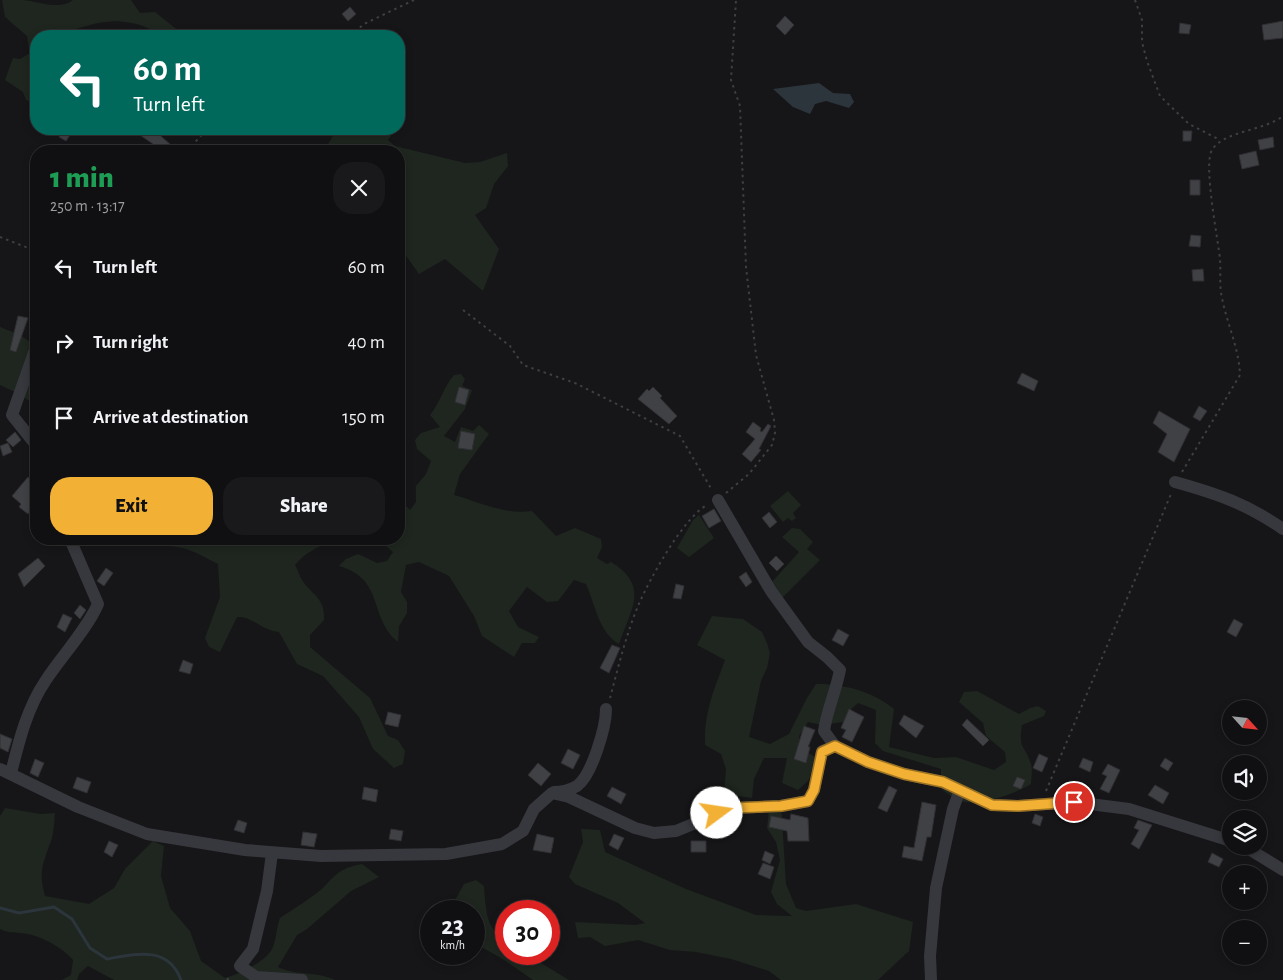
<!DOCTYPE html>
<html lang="en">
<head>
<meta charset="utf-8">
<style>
  body { margin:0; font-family:"Alegreya Sans",sans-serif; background:#19191b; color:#f1f3f6; height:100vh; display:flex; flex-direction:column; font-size:19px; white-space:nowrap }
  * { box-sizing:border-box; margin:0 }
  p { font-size:16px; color:#9c9d9f }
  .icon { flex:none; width:28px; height:28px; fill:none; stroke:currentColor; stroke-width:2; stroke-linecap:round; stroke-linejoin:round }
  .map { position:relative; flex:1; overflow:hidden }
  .sheet { position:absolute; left:30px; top:145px; width:375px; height:400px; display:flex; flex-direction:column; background:#101012; border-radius:20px; box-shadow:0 2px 8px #0003,0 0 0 1px #303032 }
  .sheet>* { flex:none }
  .top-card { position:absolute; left:30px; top:30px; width:375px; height:105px; border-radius:20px; box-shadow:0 2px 8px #0003,0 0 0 1px #303032; background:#00695c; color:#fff; overflow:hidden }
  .needle { width:32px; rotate:117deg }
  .tools { position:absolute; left:1222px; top:700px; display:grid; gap:10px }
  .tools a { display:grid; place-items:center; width:45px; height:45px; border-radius:50%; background:#101012; box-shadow:0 2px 8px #0003,0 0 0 1px #303032; font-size:25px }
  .speed { position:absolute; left:420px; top:900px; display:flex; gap:10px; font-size:25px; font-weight:700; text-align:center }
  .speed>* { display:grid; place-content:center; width:65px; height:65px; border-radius:50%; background:#101012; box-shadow:0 2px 8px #0003,0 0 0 1px #303032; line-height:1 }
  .speed small { font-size:12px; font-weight:400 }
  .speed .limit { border:8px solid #d22; background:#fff; color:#111 }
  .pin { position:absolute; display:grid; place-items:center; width:42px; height:42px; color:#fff; margin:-21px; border:2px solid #fff; border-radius:50%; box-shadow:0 1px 5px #0007 }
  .me { position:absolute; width:55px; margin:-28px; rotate:76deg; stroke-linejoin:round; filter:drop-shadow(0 0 4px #0008) }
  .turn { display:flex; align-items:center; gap:18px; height:105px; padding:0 20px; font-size:22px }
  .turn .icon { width:65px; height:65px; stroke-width:2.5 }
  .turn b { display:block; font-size:35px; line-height:42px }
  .round { display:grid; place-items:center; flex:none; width:52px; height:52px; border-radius:20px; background:#19191b }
  .head { display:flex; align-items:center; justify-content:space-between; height:85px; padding:0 20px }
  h1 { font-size:30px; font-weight:800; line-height:38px; color:#1e9e55 }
  .cta { display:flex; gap:10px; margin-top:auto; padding:10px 20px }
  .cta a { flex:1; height:58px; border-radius:20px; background:#f2b134; color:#111; font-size:20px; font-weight:800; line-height:58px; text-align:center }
  .cta a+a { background:#19191b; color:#f1f3f6 }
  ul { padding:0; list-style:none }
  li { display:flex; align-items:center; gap:15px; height:75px; padding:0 20px }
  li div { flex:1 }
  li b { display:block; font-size:19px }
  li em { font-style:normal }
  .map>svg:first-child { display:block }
  .green { fill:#1e261f }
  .water { fill:#2c353c }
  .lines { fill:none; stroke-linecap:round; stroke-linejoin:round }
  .stream { stroke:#2c353c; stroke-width:3 }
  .building { fill:#404145; stroke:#303034 }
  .path { stroke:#3d3f44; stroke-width:2; stroke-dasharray:2.5 4; stroke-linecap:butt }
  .minor { stroke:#37383d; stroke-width:12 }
  .route-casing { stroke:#9d7322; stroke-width:12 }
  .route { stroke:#f2b134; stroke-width:9 }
</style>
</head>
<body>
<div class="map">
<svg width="1283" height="980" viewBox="0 0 1283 980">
  <rect width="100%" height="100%" fill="#161618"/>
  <!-- green -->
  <path class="green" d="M2,0C9,0 16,0 23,0C38,1 59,11 73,0H131L140,13L155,12L185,36H160C154,30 148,28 140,25C97,12 77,36 36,36V103L26,100L23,92L5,80L13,58L20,59L30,53L27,36L5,17Z
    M337,129H396L388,140L395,146L465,163L480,162L507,153L508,166L494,184L486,208L475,215L499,249L483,291L445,259L419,274L399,246V151H324Z
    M0,327L20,335L36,346V405L17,393L0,385Z
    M461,374L465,379L462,386L472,390L465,409L444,436L455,442L461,427L473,431L479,425L489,434L460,474L454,495C479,502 505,515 532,511L556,536L575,528L601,539L602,547L597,558L607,564L611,562C650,586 631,609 619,644C599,633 595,604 586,584L574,580L558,601L547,602L527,587L509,611L518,627L539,637L535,643H522L514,657L482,636L474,616L449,576L419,562L406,565L401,592L407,602V613L399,626L398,642C368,617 385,579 339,566L346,559L358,554L377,563L387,561L393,552L378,539H399V499L410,510L416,502V486L426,474L431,461L417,449L415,440L421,433L440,427L430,415C440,403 444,386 454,375Z
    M788,491L801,505L793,513L796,518L792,521L788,518L783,522L770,506Z
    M699,515L714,538L689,557L677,548L693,520Z
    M792,528L800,529L813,542L807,549L820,560L782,598L771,583L799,552L782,537Z
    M136,539H336C321,546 306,551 295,565C298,570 300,578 304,583C315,597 325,599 324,620L310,635V647L370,698L388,736L398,740L405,751L403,764L394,768L373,749L359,717L323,676L297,664L279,632C260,630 253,616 237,617L220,652L209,647L205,638L220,597L218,564C206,558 195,551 182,548C164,543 154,550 136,539Z
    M712,616L743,619L762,632L767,643L770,653L767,668L761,681L749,737L770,744L789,734L807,698L816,684C844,684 872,691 894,709L889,747L934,758L956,757L994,770L1006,762L1005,752L986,736L983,723L959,702L964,692L977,691L1019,714L1030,708L1038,706L1046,711L1044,716L1022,725C1018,751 1025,744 1031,764C1033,769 1031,778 1031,784C1017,793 977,807 962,801C954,799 947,793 941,789V769L883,751L875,743L876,710L858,703L849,711L843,722L822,725L808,722L799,736L800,749L816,757L809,780L798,790L782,783L787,758H764L754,779L752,798L724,794L726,769L721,754L705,745C704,712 714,690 725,660L697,645Z
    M781,803L786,884L796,908L806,911L856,904L913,922L909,951L878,980H781L769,971L731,959L696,952L670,950L638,940L605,946L590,937L578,938L575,922L636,925L645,923L618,903L575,884L569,877L583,842L581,829L600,830L605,852L686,889L756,915L792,916L777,904L771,892L780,860L776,842L767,828L769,810Z
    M5,808L41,814L55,813C54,822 54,833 51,841C43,863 38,872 45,896L89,904L114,888L125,869L153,841L164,846L161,876L170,908L190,931L201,961L225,978C238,975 265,962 272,949C277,939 276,928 280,918C292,910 313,897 323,888C337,873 341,868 362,864L379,877L351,891L307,929L297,935L278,967C296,976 317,971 335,980H114L88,966L79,974L77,980H62L71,975L73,960C63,948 43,937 28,934C18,932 9,934 0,929V816Z
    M476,880L484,886C486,909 485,928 506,941V954H526L569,980H533L501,958L474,943V911H449L464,884Z"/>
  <!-- water -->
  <path class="water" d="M819,83L833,93L850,94L854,102L849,108L826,101L815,104L810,114L793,107L773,89Z"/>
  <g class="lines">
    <!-- stream -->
    <path class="stream" d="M0,908L19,913L54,907L72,919L90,948L107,959C135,954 168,945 181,980"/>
  </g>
  <!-- building -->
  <path class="building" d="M350,7L356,14L348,21L342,14Z
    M785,16L794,25L785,35L776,26Z
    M1283,21V38L1264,40L1262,25Z
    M1180,23L1191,25L1189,34L1179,33Z
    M64,129H74L66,141L59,137Z
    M145,129H153L171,145L165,151H147L153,144L140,135Z
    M1183,131H1192L1191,141H1183Z
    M1273,137L1274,147L1260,150L1258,140Z
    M1256,151L1259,165L1242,169L1239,155Z
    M1190,180H1200V195H1190Z
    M1191,235L1201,236L1200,247L1189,246Z
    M1203,269L1204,281H1193L1192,270Z
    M18,316L28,318L16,352L10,350Z
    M1022,373L1038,381L1034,391L1017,383Z
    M459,387L469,390L465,405L455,402Z
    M653,387L662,396L660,398L677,416L669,424L638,399L647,389L649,391Z
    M1199,406L1207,411L1200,421L1193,417Z
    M1159,411L1190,429L1174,462L1158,452L1167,434L1153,423Z
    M753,422L761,428L760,431L762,432L768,424L771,426L759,449L761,450L751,462L742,454L755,439L746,432Z
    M461,431L475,434L472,450L458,448Z
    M15,432L21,440L13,447L6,440Z
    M8,443L12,452L3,456L0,446Z
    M28,477L36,487L29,493L36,498V504L28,514L19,507L21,504L12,496Z
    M714,509L721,521L709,528L702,516Z
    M769,512L777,522L770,528L762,518Z
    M776,556L784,564L777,571L769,563Z
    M38,558L45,566L24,587L18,574Z
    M106,568L113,573L104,586L97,581Z
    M746,572L752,582L746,587L739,577Z
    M676,584L684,586L681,599L673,598Z
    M80,605L86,610L80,619L74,613Z
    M63,614L72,618L65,632L57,627Z
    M1234,619L1243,624L1236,637L1227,632Z
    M838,629L849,635L843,646L832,640Z
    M612,645L620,648L609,673L600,668Z
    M183,660L193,664L190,674L179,671Z
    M849,709L864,717L852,742L842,737L846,730L841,728Z
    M388,712L401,715L398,727L385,724Z
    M904,715L924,726L916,738L899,724Z
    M967,719L989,740L983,746L962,725Z
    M804,726L815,730L808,747H810L806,763L794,759Z
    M0,734L12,739L8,752L0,748Z
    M568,749L580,755L573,769L561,763Z
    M1039,754L1048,758L1042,772L1033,768Z
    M1083,758L1093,762L1090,772L1079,767Z
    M1165,758L1173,763L1168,771L1160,766Z
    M35,759L44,763L38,777L30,773Z
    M538,763L551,774L541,786L528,775Z
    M1108,764L1120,770L1109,793L1100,789L1107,776L1102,774Z
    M77,777L91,782L87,793L73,788Z
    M1017,777L1025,780L1021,789L1013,786Z
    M1155,785L1169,793L1163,804L1148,795Z
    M889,786L897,790L887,812L878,808Z
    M364,787L378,790L376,802L362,799Z
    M612,787L626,794L621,804L607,796Z
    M922,802L936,805L931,837H927L922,861L902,857L904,846L914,848Z
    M791,814L808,818L809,841H788L787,831L769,827L771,816L790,820Z
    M1035,814L1043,817L1040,826L1032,823Z
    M238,820L247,823L244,833L234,830Z
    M1138,820L1152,825L1139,849L1131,844L1139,830L1134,828Z
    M391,829L403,831L401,841L389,839Z
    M303,832L317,834L314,847L301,845Z
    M537,834L554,838L551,853L533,850Z
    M614,834L624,838L618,850L609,845Z
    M109,841L118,845L112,857L104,852Z
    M691,841H706V852H691Z
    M765,851L774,855L770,864L762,860Z
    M1212,853L1223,859L1219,867L1208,862Z
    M763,863L774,867L770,879L758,874Z"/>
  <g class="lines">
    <!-- path -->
    <path class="path" d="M1135,0L1142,20V42L1147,61L1160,96L1189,124L1220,140
      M350,36L364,24L414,0
      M187,151L207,129
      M0,237L36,251
      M463,310L510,346L523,365L575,383L680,436L712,490
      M1182,472L1240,375C1239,348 1227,324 1222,298C1219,285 1221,272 1220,259C1218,239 1203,164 1212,150C1223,131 1264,131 1283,116
      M726,493L749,474L772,445L775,433L774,420L756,355L746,267L740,106L731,80L736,0
      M610,698C618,668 626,635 638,606C649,580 683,518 707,505
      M1046,791L1171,494
      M227,980L231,975"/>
    <!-- minor -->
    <path class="minor" d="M36,347L12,415L36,445
      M1175,482C1218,494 1247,504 1283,529
      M718,500L771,591L808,642L827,657L840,670C836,691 827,710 824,731L835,746L868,762L904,774L943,782L992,805L1018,806L1074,802L1129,809L1231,841
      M0,769L78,807L147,834L245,850L321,856L446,854L502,844L523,831L534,809L552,793L569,797L635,828L654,833L676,831L732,808L781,806L808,801L814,790L822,751L835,746
      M11,773C19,741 27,708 46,680C62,656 87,629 98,604L70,539
      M554,792C562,792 570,790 577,786C592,775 606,727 606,709
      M1244,846L1283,870
      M272,853L267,891L253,949L240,966L256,977L302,980
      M931,980L930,956L936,888L953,809L960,790"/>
  </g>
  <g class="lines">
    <!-- route casing -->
    <g class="route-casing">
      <path id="route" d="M717,813L732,808L781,806L808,801L814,790L822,752L835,746L868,762L904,774L943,782L992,805L1018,806L1074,802"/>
    </g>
    <!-- route -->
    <use href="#route" class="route"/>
  </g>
</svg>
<div class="tools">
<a><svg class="needle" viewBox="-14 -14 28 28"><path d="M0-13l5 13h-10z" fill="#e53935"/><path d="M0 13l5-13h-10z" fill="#9c9d9f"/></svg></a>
<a><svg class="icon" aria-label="sound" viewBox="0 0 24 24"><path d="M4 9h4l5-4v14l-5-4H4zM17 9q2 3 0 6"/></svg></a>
<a><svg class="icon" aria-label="layers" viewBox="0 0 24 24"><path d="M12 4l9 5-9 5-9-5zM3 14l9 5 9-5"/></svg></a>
<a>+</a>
<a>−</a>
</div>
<div class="speed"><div>23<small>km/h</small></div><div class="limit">30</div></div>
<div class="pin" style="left:1074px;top:802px;background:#d93025"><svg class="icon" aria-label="arrive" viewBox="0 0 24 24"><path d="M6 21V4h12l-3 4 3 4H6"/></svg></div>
<svg class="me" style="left:717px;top:813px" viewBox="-20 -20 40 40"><circle r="19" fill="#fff"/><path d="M0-13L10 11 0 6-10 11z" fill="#f2b134"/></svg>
<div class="top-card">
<div class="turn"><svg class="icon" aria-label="left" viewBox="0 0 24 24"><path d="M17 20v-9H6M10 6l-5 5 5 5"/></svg><div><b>60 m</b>Turn left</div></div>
</div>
<section class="sheet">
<div class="head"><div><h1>1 min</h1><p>250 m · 13:17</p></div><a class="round"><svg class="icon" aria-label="close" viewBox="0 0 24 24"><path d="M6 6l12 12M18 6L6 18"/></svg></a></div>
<ul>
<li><svg class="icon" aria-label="left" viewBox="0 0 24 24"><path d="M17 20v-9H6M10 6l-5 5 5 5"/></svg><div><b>Turn left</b></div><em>60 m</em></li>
<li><svg class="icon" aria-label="right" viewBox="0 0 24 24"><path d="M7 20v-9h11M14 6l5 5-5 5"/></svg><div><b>Turn right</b></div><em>40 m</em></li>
<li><svg class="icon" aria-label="arrive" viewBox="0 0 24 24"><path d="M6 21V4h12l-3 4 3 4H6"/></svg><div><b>Arrive at destination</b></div><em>150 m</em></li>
</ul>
<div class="cta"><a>Exit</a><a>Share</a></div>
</section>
</div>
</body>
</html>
